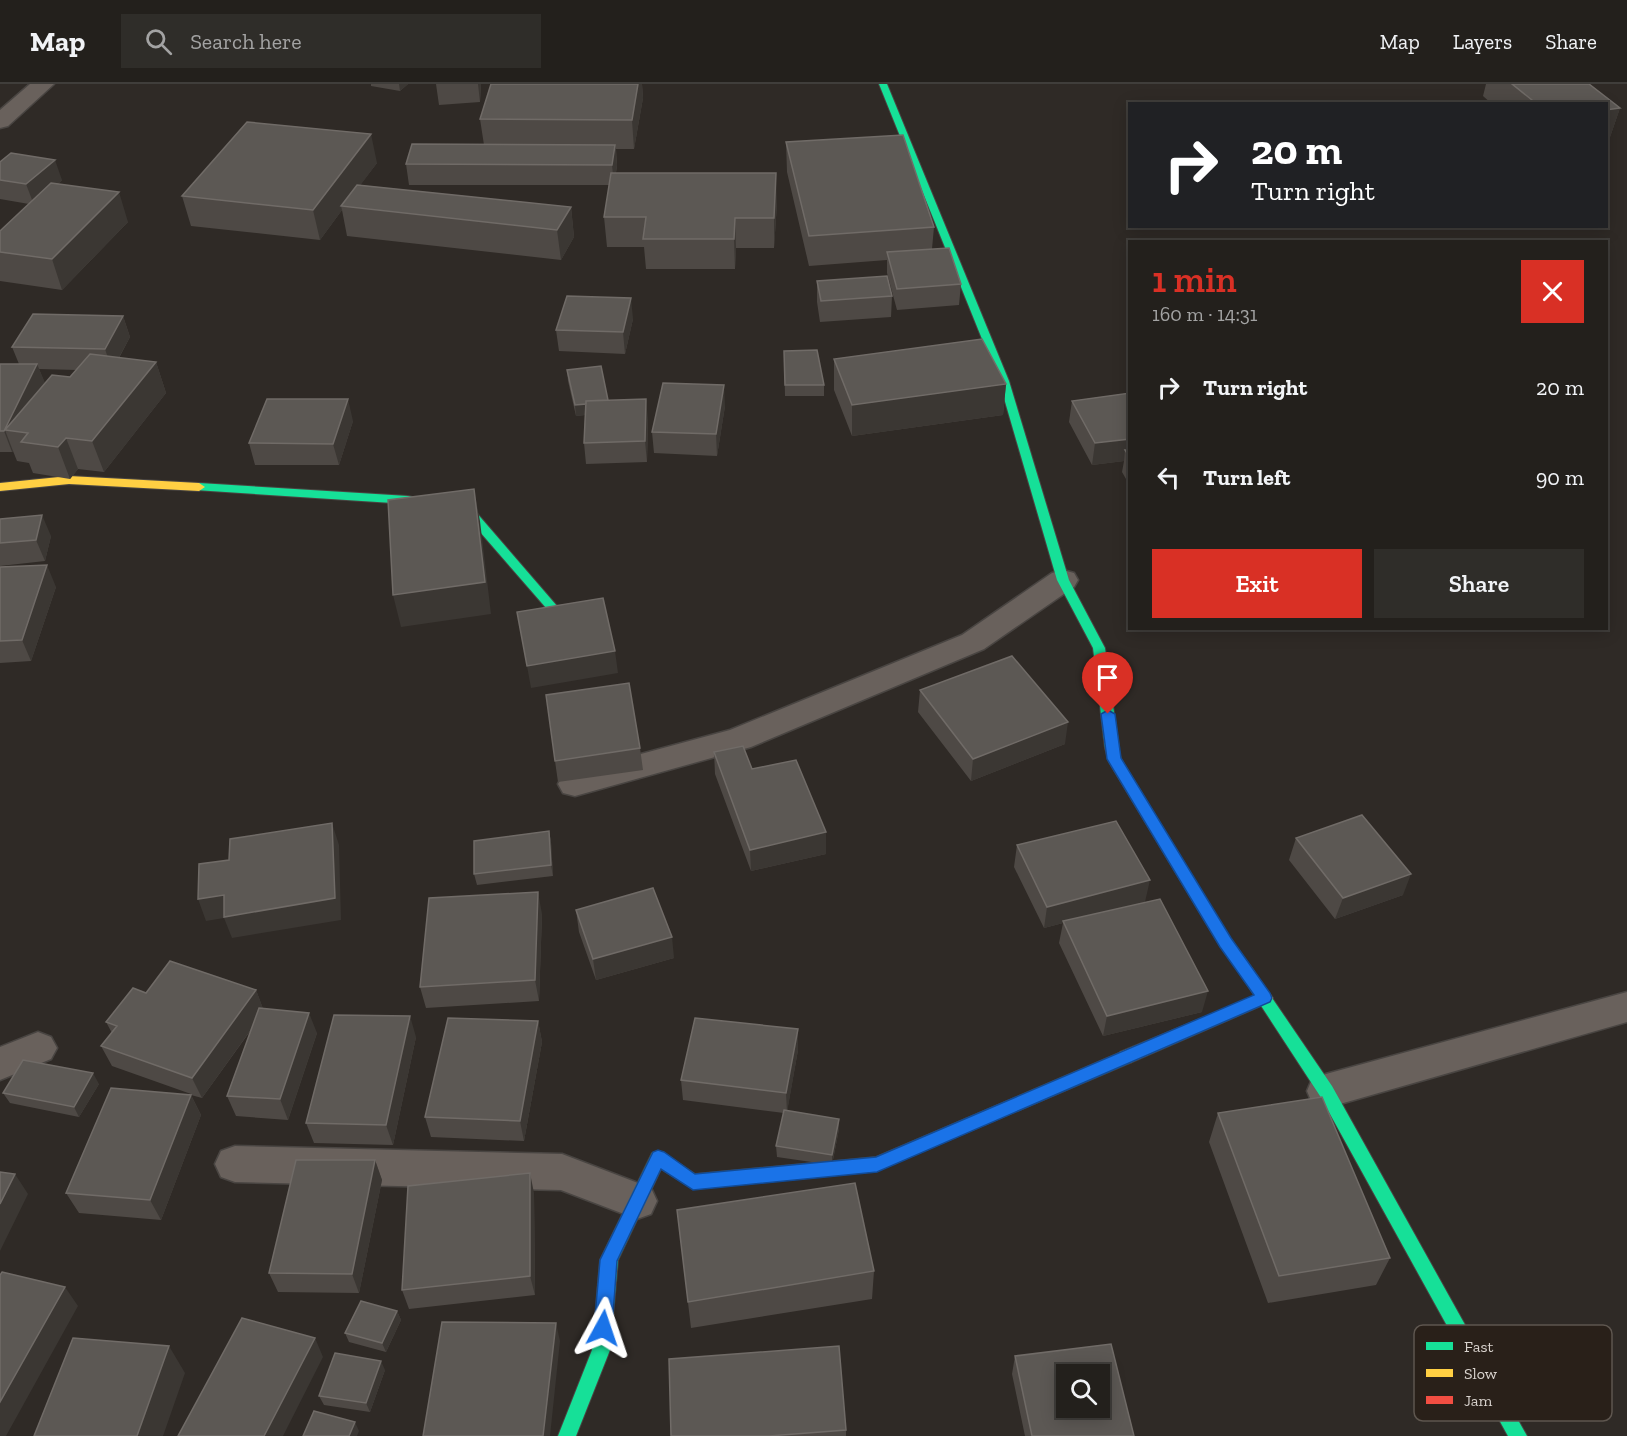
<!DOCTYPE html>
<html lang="en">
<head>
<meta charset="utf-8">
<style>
  body { margin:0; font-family:"Zilla Slab",serif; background:#2f2d29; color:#f1f3f6; height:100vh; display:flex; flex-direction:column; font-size:22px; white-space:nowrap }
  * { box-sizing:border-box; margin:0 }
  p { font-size:20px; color:#a3a3a3 }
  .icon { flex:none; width:33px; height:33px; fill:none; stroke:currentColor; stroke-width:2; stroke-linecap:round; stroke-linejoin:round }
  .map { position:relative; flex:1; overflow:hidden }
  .sheet { position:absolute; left:1128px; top:156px; width:480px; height:390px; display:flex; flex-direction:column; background:#23201c; border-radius:0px; box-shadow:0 3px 15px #0003,0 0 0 2px #403e3b }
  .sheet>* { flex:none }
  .banner { position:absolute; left:1128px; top:18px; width:480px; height:126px; border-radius:0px; box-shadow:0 3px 15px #0003,0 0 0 2px #403e3b; background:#202124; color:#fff; overflow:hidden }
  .tools { position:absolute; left:1056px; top:1280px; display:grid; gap:12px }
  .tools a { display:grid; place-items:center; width:54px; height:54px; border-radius:0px; background:#23201c; box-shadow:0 3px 15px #0003,0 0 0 2px #403e3b; font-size:30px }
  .pin { position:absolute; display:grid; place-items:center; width:51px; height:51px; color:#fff; margin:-62px -26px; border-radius:50% 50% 50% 0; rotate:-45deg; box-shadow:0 0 6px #0007 }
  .pin .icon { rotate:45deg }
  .me { position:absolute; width:66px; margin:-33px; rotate:5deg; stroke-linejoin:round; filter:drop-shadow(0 0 4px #0008) }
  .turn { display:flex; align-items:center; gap:21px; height:126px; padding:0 24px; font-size:27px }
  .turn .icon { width:78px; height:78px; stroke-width:2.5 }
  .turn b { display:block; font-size:42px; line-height:51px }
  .round { display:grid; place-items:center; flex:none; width:63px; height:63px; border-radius:0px; background:#2f2d29 }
  .headline { display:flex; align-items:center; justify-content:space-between; height:102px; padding:0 24px }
  h1 { font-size:36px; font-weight:600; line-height:45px; color:#d93025 }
  .primary-button { display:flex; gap:12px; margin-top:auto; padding:12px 24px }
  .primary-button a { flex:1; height:69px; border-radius:0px; background:#d93025; color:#fff; font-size:24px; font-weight:600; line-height:69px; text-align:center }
  .primary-button a+a { background:#2f2d29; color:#f1f3f6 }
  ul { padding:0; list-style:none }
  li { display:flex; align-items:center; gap:18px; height:90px; padding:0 24px }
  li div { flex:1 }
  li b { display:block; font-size:22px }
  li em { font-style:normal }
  header { display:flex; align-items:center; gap:36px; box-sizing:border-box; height:84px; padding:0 30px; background:#23201c; border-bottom:2px solid #403e3b }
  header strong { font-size:28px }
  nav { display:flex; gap:33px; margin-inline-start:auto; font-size:21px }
  .search { width:420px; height:54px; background:#2f2d29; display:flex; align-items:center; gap:15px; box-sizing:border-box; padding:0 21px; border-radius:0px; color:#a3a3a3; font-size:22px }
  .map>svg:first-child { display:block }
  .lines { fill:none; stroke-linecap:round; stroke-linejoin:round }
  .street-casing { stroke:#494542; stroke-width:3 }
  .fast-casing { stroke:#494542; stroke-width:2 }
  .slow-casing { stroke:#494542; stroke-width:2 }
  .jam-casing { stroke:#494542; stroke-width:2 }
  .street { fill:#69615c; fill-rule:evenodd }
  .fast { fill:#16e098; fill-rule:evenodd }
  .slow { fill:#ffcf43; fill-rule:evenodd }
  .jam { fill:#f24e42; fill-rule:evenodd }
  .wall { fill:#4e4945; fill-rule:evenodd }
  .shaded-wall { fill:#3b3733 }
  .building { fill:#5c5854; stroke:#706b67; stroke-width:1.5; fill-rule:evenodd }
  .route { fill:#1a73e8; stroke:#114b97; stroke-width:1.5 }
  .key { fill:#292019; stroke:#5e564f; stroke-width:1.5 }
  .key-label { font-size:16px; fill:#d9d3ce }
</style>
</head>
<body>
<header>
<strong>Map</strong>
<div class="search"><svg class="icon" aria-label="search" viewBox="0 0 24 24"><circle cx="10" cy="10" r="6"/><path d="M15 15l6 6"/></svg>Search here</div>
<nav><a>Map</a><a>Layers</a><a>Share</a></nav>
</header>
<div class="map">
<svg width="1627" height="1352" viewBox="0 0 1627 1352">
  <rect width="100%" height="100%" fill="#2f2a26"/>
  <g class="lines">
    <!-- street casing -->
    <g class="street-casing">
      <path id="street" d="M30,0H54L8,42L0,44V26Z
        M1063,486L1074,489L1078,496L1074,503L984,565L751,663L575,712L563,709L558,700L563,691L730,646L962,551L1052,489Z
        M1627,908V938L1326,1024L1312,1019L1307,1007L1312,995L1326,990Z
        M38,948L51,953L57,964L51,975L0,996V963Z
        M235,1062L562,1070L651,1104L657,1117L651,1130L637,1135L561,1106L235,1098L221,1093L215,1080L221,1067Z"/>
    </g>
    <!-- fast casing -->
    <g class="fast-casing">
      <path id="fast" d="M879,0H887L1009,297L1069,496L1105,564L1119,664L1117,667H1107L1105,664L1093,564L1057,496L999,297Z
        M199,399L408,412L475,427L557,522L551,526L547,525L467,433L408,420L195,406L193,403L195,400Z
        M1246,881L1251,883L1332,1002L1527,1352H1508L1320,1012L1241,891L1238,887L1241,883Z
        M1126,966L1132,968L1134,973L1132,978L877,1087L693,1105L661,1085L618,1176L610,1266L576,1352H558L592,1266L600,1176L652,1069L658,1067L664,1069L695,1090L876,1073Z"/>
    </g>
    <!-- slow casing -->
    <g class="slow-casing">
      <path id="slow" d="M69,392L199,399L205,403L199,407L69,400L0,407V399Z
        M1265,908L1270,910L1273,914L1270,918L1132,978L1126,980L1120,978L1118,973L1120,968Z"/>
    </g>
    <!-- jam casing -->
    <g class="jam-casing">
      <path id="jam" d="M1112,659L1117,661L1121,675L1230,854L1251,883L1254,887L1251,891L1246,893L1241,891L1220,862L1109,678L1105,664Z"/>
    </g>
    <!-- street -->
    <use href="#street" class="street"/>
    <!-- fast -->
    <use href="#fast" class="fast"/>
    <!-- slow -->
    <use href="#slow" class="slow"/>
    <!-- jam -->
    <use href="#jam" class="jam"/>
  </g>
  <!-- wall -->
  <path class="wall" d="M371,0H408L400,7L371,2Z
    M436,0H481L480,18L439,21Z
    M491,0H642L643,14L634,65H616L617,81L616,89L777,119L774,164H736L735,185H646L644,163H607L604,133L609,101H409L406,80L484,61L480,35Z
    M1486,0H1589L1620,24L1610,53H1606V20H1492L1483,12Z
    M786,58L934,143L932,165L961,200L959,221L897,226L887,189V176L809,182L787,88Z
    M0,78L62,96L58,100L128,138L62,206L0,197V147L29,120L0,115Z
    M377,79L360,101L571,123L574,153L561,176L347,152L342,126L320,156L191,142L182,112Z
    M817,197L892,212L891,233L820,238L817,218Z
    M123,232L130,253L119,274L156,278L166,309L104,388L78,385L70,395L33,389L29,379L17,377L13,367L12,368H0V280H19L12,263ZM39,285L77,286L70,293L45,300Z
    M633,235L625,270L559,267L556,246Z
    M784,267L824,301V312H785Z
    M834,275L1006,300L1003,331L852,352L834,306Z
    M567,286L608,316L648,336L647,378L586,380L584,359L585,331L576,332L568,297Z
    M1130,309V402L1122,388L1124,377L1092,381L1069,338L1072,317Z
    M725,322L717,372L654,369L652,348Z
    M353,337L339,381H255L249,359Z
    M0,435L51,452L45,477L0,482Z
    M0,483L56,503L31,577L0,579Z
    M920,606L1065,660L971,697L918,628Z
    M640,664L643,686L558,698L555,677Z
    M714,668L752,685L826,770L751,787L715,690Z
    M549,747L551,758L553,792L477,801L474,790Z
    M1296,754L1403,811L1335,835L1289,776Z
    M1017,761L1145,818L1115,826L1202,928L1103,952L1059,859L1063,839L1044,844L1014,783Z
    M576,826L674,874L596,896L579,848Z
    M542,830L539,917L426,924L420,903Z
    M256,906L263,925L317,949L288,1036L236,1032L227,1012L251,946L202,1014L191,1011L201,1031L161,1136L79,1129L66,1109L191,1010L112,982L101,962L112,949L106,938L146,909Z
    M538,937L542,958L524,1057L431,1053L425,1033Z
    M416,953L393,1061L314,1059L306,1039Z
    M798,966L787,1027L839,1035V1045L832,1081L777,1073L776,1062L784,1029L683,1016L681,996Z
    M99,1000L79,1033L10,1019L3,1009Z
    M1218,1029L1390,1174L1376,1201L1268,1219L1209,1058Z
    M375,1076L382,1096L359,1209L278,1208L269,1189Z
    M534,1109L535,1211L409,1225L402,1206Z
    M677,1126L874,1187L872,1215L691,1244Z
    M397,1227L401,1236L386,1268L349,1258L345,1249Z
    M1015,1272L1134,1352H1025L1012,1290Z
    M385,1286L370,1328L324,1321L319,1312Z
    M846,1346V1352H671Z"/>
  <!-- shaded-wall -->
  <path class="shaded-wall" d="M399,0H408L400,7Z
    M478,0H481L480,18Z
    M638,0H642L643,14L634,65L632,36Z
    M1620,24L1610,53H1606V26Z
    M371,50L377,79L344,123L341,122L342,126L320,156L313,126Z
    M615,61L617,81L614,101L612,81Z
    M55,76L62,96L34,121L26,100Z
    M776,89L777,119L774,164V134Z
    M119,108L128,138L62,206L52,175Z
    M571,123L574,153L561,176L557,146Z
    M735,134L736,164L735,185L734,155Z
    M631,214L633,235L625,270L623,248Z
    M123,232L130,253L112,286L105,265Z
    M156,278L166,309L104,388L92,357Z
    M37,280L46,301L5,346L13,367L12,368L4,347Z
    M1006,300L1003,331L852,352V321Z
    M724,301L725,322L717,372L716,350Z
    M348,315L353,337L339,381L333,360Z
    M646,315L648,336L647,378L645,357Z
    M609,317L610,328L576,332L575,321Z
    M66,354L78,385L70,395L58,363Z
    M1130,355V374L1125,366L1124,377L1092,381L1095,359Z
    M474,405L480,437L491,530L401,543L393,511Z
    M42,431L51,452L45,477L36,456Z
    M47,481L56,503L31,577L22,556Z
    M615,567L618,589L531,604L527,582Z
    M1068,638L1065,660L971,697L973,675Z
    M332,739L339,761L341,836L232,854L224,834L206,837L198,815Z
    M549,747L551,758L553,792L551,781Z
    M826,748V770L751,787L750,766Z
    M1411,790L1403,811L1335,835L1343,814Z
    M1150,796L1145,818L1064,839L1063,837V839L1044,844L1047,823Z
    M538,808L542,830L539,917L535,896Z
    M672,853L674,874L596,896L593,875Z
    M256,906L264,927L202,1014L192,994Z
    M1208,907L1202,928L1103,952L1107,932Z
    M309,929L317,949L288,1036L280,1015Z
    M410,932L416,953L393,1061L386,1041Z
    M538,937L542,958L524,1057L520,1037Z
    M798,945V966L787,1029L786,1009Z
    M93,989L99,1000L79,1033L74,1023Z
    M191,1011L201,1031L161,1136L150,1116Z
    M839,1035V1045L832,1081V1071Z
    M375,1076L382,1096L359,1209L352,1190Z
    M530,1089L534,1109L535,1211L530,1192Z
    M15,1090L28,1110L0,1167V1120Z
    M65,1203L78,1222L6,1352H0V1318Z
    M397,1227L401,1236L386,1268L382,1259Z
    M556,1239L560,1257L550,1352H543Z
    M315,1254L323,1273L283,1352H264Z
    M169,1262L185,1289L163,1352H137Z
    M381,1277L385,1286L370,1328L366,1319Z
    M355,1338L359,1347L357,1352H349Z"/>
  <!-- building -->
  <path class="building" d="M491,0H638L632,36L480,35Z
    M1512,0H1589L1620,24L1606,26V20H1537Z
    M247,38L371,50L313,126L182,112Z
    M903,51L934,143L809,152L786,58Z
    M412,60L615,61L612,81L406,80Z
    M11,69L55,76L26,100L0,96V78Z
    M611,89H776L774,134H735L734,155H643L646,133H604Z
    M51,99L119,108L52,175L0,168V147Z
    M357,101L571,123L557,146L341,122Z
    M949,164L961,200L897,205L887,168Z
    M887,192L892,212L821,217L817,197Z
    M567,212L631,214L623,248L556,246Z
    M33,230L123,232L105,265L12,263Z
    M982,255L1006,300L852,321L834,275Z
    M817,266L824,301H785L784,267Z
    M90,270L156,278L92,357L66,354L58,363L21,358L28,349L5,346L52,291L70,293Z
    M0,280H37L4,347H0Z
    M601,282L608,316L586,317V320L575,321L567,286Z
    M663,299L724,301L716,350L652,348Z
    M1130,309V355L1095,359L1072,317Z
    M267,315H348L333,360L249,359Z
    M646,315L645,357L584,359L586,317Z
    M1125,366H1130V374Z
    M474,405L485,498L393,511L388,416Z
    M42,431L36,456L0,459V435Z
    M47,481L22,556L0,557V483Z
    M603,514L615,567L527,582L517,528Z
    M1012,572L1068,638L973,675L920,606Z
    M629,599L640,664L555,677L546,611Z
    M743,662L752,685L796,676L826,748L750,766L714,668Z
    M1362,731L1411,790L1343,814L1296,754Z
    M1116,737L1150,796L1047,823L1017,761Z
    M332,739L335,814L224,833V811L198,815L199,780L229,776L230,755Z
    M549,747L551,781L474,790V757Z
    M653,804L672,853L593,875L576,826Z
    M538,808L535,896L420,903L429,814Z
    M1160,815L1208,907L1107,932L1063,837Z
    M170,877L256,906L192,994L101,962L117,942L106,938L133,904L146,909Z
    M259,924L309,929L280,1015L227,1012Z
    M334,931L410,932L386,1041L306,1039Z
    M448,934L538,937L520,1037L425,1033Z
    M695,934L798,945L786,1009L681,996Z
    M23,976L93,989L74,1023L3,1009Z
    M111,1004L191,1011L150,1116L66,1109Z
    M1322,1013L1390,1174L1279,1192L1218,1029Z
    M784,1026L839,1035L832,1071L776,1062Z
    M296,1076H375L352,1190L269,1189Z
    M0,1088L15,1090L0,1120Z
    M530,1089V1192L402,1206L408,1102Z
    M855,1099L874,1187L688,1218L677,1126Z
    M2,1188L65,1203L0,1318V1191Z
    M361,1217L397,1227L382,1259L345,1249Z
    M242,1234L315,1254L264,1352H178Z
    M442,1238L556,1239L543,1352H423Z
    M73,1254L169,1262L137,1352H34Z
    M1111,1260L1134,1352H1032L1015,1272ZM1066,1290H1100V1323H1066Z
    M839,1262L846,1346L769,1352H671L669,1275Z
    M335,1269L381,1277L366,1319L319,1312Z
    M314,1327L355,1338L349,1352H303Z"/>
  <!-- route -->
  <path class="route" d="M1108,626L1115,630L1121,674L1231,854L1270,909L1272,914L1270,918L877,1088L693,1106L661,1085L617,1177L612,1244L609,1250L603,1252L597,1250L594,1244L600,1176L653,1068L658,1066L664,1068L695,1090L876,1073L1254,911L1220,863L1107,675L1101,630Z"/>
  <!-- legend -->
  <rect x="1414" y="1241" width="198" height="96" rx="9" class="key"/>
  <rect x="1426" y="1258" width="27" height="8" fill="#16e098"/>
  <rect x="1426" y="1285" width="27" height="8" fill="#ffcf43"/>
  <rect x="1426" y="1312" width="27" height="8" fill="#f24e42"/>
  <g class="key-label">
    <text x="1464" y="1268">Fast</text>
    <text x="1464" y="1295">Slow</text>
    <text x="1464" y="1322">Jam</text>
  </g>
</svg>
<div class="tools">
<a><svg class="icon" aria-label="search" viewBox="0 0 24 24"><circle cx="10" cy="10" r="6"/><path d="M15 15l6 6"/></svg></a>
</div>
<div class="pin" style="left:1108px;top:630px;background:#d93025"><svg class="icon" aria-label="arrive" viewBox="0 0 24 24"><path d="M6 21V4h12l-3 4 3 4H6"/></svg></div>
<svg class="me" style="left:603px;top:1244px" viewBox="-20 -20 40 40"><path d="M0-17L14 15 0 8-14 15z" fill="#1a73e8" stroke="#fff" stroke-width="4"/></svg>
<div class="banner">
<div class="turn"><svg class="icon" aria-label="right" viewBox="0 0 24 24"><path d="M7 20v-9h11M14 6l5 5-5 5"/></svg><div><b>20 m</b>Turn right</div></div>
</div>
<section class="sheet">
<div class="headline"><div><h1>1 min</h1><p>160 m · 14:31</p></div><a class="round" style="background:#d93025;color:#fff"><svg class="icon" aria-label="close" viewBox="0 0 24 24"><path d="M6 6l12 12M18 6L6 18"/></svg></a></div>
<ul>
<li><svg class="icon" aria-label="right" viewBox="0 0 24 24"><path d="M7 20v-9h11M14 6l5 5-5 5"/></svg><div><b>Turn right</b></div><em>20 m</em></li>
<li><svg class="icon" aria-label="left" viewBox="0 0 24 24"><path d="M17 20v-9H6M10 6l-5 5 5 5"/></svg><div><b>Turn left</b></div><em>90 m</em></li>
</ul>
<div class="primary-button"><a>Exit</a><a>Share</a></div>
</section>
</div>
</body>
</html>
